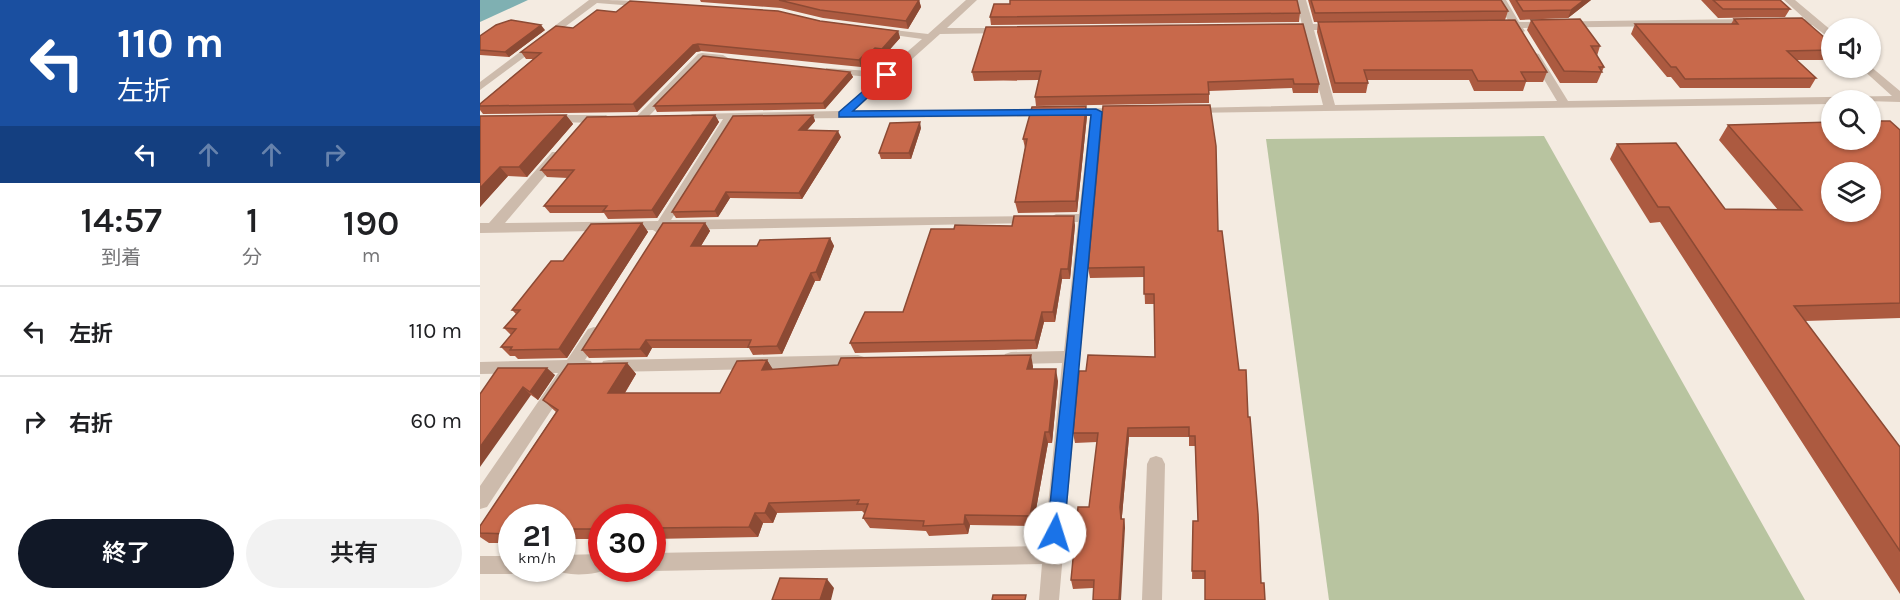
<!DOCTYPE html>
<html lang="ja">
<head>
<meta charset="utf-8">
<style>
  body { margin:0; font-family:Karla,"Noto Sans JP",sans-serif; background:#f2f2f2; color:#202124; height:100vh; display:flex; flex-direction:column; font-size:22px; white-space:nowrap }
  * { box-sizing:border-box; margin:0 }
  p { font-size:20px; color:#757577 }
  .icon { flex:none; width:33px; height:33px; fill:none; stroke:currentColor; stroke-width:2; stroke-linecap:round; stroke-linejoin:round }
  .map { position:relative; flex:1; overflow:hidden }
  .panel { display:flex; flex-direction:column; background:#fff; width:480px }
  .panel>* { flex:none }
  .hud { background:#1a4fa0; color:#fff; overflow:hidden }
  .buttons { position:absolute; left:1341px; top:18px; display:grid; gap:12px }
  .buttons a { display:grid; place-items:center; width:60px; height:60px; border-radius:50%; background:#fff; box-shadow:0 2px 4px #0004; font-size:30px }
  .speed { position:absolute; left:18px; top:504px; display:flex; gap:12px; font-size:30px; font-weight:700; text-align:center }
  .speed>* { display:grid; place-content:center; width:78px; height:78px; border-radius:50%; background:#fff; box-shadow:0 2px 4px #0004; line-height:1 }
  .speed small { font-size:15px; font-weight:400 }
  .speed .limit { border:9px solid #d22; background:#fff; color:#111 }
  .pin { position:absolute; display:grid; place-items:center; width:51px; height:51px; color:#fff; margin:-26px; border-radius:12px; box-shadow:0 3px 9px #0006 }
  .me { position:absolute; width:66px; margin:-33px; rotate:5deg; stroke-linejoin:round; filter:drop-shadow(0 0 4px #0008) }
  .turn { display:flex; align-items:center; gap:21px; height:126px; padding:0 18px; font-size:27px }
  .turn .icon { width:78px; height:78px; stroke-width:2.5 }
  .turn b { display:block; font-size:42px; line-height:51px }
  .lanes { display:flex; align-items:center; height:57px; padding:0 18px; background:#0003; justify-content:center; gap:30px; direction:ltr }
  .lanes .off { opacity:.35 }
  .eta { display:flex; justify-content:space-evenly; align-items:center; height:102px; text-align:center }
  .eta b { font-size:36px; font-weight:600; line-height:42px }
  .primary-button { display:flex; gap:12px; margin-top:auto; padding:12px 18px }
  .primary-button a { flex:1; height:69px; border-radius:36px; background:#111827; color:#fff; font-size:24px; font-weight:600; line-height:69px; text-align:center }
  .primary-button a+a { background:#f2f2f2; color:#202124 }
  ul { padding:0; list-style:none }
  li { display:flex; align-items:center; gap:18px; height:90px; padding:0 18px; border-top:2px solid #e0e0e0 }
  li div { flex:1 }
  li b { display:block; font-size:22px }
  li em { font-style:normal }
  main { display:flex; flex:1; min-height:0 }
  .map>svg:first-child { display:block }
  .green { fill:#b8c4a0 }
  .water { fill:#7fb0b2 }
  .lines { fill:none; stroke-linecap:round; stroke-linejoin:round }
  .minor { fill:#cdbbac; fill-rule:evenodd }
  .wall { fill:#ac5a40 }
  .shaded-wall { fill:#8c4a34 }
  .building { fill:#c8694b; stroke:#8c4a34; stroke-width:1.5; fill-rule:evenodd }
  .route { fill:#1a73e8; stroke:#114b97; stroke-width:1.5 }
</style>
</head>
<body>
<main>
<section class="panel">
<div class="hud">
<div class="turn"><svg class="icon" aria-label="left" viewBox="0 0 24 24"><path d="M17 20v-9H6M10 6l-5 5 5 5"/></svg><div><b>110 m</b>左折</div></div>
<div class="lanes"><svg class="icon" aria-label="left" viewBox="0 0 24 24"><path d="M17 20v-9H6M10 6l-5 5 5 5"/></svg><svg class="icon off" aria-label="ahead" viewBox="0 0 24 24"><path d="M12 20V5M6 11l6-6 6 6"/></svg><svg class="icon off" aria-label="ahead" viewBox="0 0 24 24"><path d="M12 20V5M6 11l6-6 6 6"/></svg><svg class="icon off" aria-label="right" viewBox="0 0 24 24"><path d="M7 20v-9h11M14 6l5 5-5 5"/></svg></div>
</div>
<div class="eta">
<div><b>14:57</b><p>到着</p></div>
<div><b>1</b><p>分</p></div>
<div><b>190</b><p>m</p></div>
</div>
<ul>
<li><svg class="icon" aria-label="left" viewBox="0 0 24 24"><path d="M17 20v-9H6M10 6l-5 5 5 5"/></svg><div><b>左折</b></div><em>110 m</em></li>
<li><svg class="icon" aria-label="right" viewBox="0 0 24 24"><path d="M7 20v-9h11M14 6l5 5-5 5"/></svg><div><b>右折</b></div><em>60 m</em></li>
</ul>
<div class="primary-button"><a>終了</a><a>共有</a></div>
</section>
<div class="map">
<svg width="1420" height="600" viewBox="0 0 1420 600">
  <rect width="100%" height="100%" fill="#f4ebe1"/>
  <!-- green -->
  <path class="green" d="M1064,136L1325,600H849L786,139Z"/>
  <!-- water -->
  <path class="water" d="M0,0H48L0,22Z"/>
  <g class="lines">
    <!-- minor -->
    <path class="minor" d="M109,0C124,0 161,0 173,4L168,7L117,3L0,90V82Z
      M486,0H497L467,28H524L528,29V33L460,34L374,111L642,108L648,112L642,116H621L579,600H559L562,564L172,571L165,569L172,568V553L564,546L582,363L531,364L525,362L523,358L525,354L531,352L584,351L598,222H576L569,218L576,214H599L610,116L255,119L191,220L557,216L559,219L557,222L552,223L186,230L179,234L173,230L0,233V223H9L72,152H80L82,155L80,158L25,223L178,221L243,119L216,120L210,116L212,114L360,111L398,78L350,73L346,72V68L404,72L442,39L400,33L395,30L396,28L448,34Z
      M816,0H826L833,24H857L862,27L857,30H834L855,105L1077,101L1050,56L1055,53L1059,54L1088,101L1412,96L1381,68L1390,66L1420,91V102L1352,100V104L707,113L705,111L711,108L843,105L824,31H806L801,28L806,25H822Z
      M1016,0H1026L1039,22L1271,19L1276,22L1271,25L1043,28L1045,31L1040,34L1033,28L1015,27V23L1029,22Z
      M1304,0H1315L1352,31V40L1332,25L1303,24V20L1325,19Z
      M222,53L243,55L248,58L243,61L225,59L165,120H157V116L218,54Z
      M69,115H126L132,119L126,123L65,122V116Z
      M114,327L120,329L122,333L105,360L111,361L113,366L111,371L96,373L7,507L0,509V486L78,373L0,374V362L87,360L108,329Z
      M378,355L384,357L386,361L384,365L378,367L129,372L123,371L121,366L123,361L129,360Z
      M676,456L682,458L685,464L682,600H662L667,464L670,458Z
      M122,554V568H129C119,575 84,578 74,568H82V555Z
      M0,556H32V568H40L32,574H0Z"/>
  </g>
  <!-- wall -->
  <path class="wall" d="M220,0H439L441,7L428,29L343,18L301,8L221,2Z
    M828,0H1021L1028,11L1025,20L834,22Z
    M1029,0H1111L1088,18L1040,20Z
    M1221,0H1300L1310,9L1305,17L1238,18Z
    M530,4L820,13L819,22L511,25L510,17Z
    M1254,19L1352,44V60H1317L1336,78L1330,88H1200L1191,77H1187L1151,34L1155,24H1251Z
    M1051,20L1120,46L1117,56L1124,67L1117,83H1080L1047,30Z
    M340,21L418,31L420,38L404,56L397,55L389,63H385L381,67L221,51L216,52L157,112L3,114L0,110V104L53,59H46L41,52L93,28Z
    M838,22L1067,72L1063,82H1046L1043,91H994L989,80H887L888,83L886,93H853L837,32Z
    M506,27L839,84L838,93H813L812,88L729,91V103L556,106L555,97L559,80L494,81L492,72Z
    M65,30L29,57L0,55V36Z
    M370,72L373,77L345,109L177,112L174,106Z
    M606,106L607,116L597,212L538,213L535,202L545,148L543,139Z
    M86,115L93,124L47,177L28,176L0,207V116Z
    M235,115L239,122L177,218L128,219L124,213H70L64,206L88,178L67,177L61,170Z
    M333,115L335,121L327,130L361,137L322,199L250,198L238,217L196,218L192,212Z
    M1248,125L1420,130V318L1325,321L1420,447V594L1180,222L1170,223L1130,159L1137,144L1245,209L1298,210L1239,140Z
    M441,128L431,159H401L399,153Z
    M162,223L168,232L87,358L38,359L35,356H30L21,347L31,335L24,328L36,314L32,310L83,261Z
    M225,223L230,231L221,246H277L350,238L354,246L340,281H335L302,354L273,355L269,348H172L167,357L109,358L102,350Z
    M595,225L590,279H582L575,322H564L557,349L375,353L370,343L423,312Z
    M738,231L759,370L768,417L781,583L785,600H725V579H712L713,521H718L715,446H709V437H649L642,516V519H644L645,528L613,588L593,589L591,580L609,507L617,442L595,443L593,433L606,371L675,357L674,304H665L664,277L610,278L608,268Z
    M287,360L292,369L553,366V369L578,381L572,443H568L553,526L490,525L488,534L449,536L446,531L390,528L383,518L385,514L382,511L297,513L293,523H283L278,537L172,539V518H122V539H82V518H32V543H9L0,537V526L76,412L63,400L147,363L156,374L145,393H240Z
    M75,375L58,400L51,395L0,394Z"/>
  <!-- shaded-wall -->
  <path class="shaded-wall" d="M439,0L441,7L428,29L426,21Z
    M1104,0H1111L1088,18L1091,10Z
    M61,25L65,30L29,57L25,52Z
    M418,31L420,38L404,56L402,49Z
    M218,44L221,51L216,52L157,112L153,104L213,45Z
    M395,48L397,55L389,63L386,56Z
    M383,56L385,63L381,67L379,60Z
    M370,72L373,77L345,109L343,103Z
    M606,106L607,116L597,212L596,201Z
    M86,115L93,124L47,177L39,167Z
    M235,115L239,122L177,218L172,210Z
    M333,115L335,121L322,136L319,130Z
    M440,122L441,128L431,159L429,153Z
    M358,131L361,137L322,199L319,193Z
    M20,167L28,176L0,207V188Z
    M246,192L250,198L238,217L235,211Z
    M594,216L595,225L590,279L588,269Z
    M162,223L168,232L87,358L79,349Z
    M225,223L230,231L216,254L211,246Z
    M350,238L354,246L340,281L336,272Z
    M581,269L582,279L575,322L573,312Z
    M331,273L335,281L302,354L297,346Z
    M562,312L564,322L557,349L555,340Z
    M166,340L172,348L167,357L160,349Z
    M551,355L553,366L550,380L547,369Z
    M287,360L294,371L282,370Z
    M147,363L156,374L138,404L128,393Z
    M67,368L75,375L58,400L50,392Z
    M576,369L578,381L572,443L569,432Z
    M43,387L51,395L0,467V447Z
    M648,428L649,437L642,516V528L640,507Z
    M565,432L568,443L553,526L550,516Z
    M289,503L297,513L293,523L285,513Z
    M275,513L283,523L278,537L269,527Z
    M485,515L490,525L488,534L484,524Z
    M644,519L645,528L641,600H639Z
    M347,579L354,588L351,600H340Z"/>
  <!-- building -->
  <path class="building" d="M299,0H439L426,21L340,10Z
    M530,0H817L820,13L510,17L514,4H530Z
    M831,0H1021L1028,11L835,13Z
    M1036,0H1104L1091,10L1043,11Z
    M1233,0H1300L1310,9H1243Z
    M150,1L298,11L340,21L418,31L402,49L395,48L386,56H383L379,60L218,44L213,45L153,104L0,106V104L61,53L41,52L76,26L93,28L117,10L136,12Z
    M1322,18L1352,44V50L1307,51L1336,78L1205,79L1196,67H1191L1155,24H1258L1254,19Z
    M1100,19L1120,46H1111L1124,67H1119L1122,72L1084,71L1051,20Z
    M31,20L61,25L25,52L0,50V36L16,25Z
    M1035,20L1067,72H1041L1046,81H998L992,70H884L888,83H855L838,22Z
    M823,24L839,84H814L813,79L728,82L729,94L555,97L561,71L492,72L506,27Z
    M223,56L370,72L343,103L174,106Z
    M730,105L736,146L738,231H742L759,370H766L768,417H770L778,514L781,583H784L785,600H725V571H712L713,521H718L715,436H709V427L648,428L640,507L641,519H644L639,600H613L614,580H591L598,507H609L618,433H593L599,371H606L608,355L675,357L674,294H664V267L608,268L623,106Z
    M606,106L596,201L535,202L547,139H543L552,107Z
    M86,115L39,167H20L0,188V116Z
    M235,115L172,210L123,211L127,206H64L94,170H61L107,117Z
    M333,115L319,130L358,131L319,193L246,192L235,211L192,212L253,116Z
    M1390,121H1410L1420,130V303L1314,306L1420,447V551L1189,207H1178L1137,144L1196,143L1245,209L1322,210L1248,125L1352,122V140H1390ZM1352,172H1390V212H1352Z
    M440,122L429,153H399L410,123Z
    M534,216H594L588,269H581L573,312H562L555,340L370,343L385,312H423L451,229H474L475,225L532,226Z
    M162,223L79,349L30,350L32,347H21L36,329L24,328L40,310H32L71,261H83L111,224Z
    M183,223H225L211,246H277L280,240L350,238L336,272L331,273L297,346L268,347L271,340H166L160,349L102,350Z
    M551,355L547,369H576L569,432H565L550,516L485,515L484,524L443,526L444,521L383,518L388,504H377L379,500L289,503L285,513H275L269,527L172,528V518H122V529H82V518H32V534L0,533V526L78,410L63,400L88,364L147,363L128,393H240L257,361L287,360L282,370L358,365L361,358Z
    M18,368H67L50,392L43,387L0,447V394Z
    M300,578L347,579L340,600H292Z
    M513,595H546L545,600H512Z"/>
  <!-- route -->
  <path class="route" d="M404,73L412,75L373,111L616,109L622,112L584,533L581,538L575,541L569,538L567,533L611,115L359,117V112Z"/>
</svg>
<div class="buttons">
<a><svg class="icon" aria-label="sound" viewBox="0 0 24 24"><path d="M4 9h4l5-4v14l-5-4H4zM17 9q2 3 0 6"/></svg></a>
<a><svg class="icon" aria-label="search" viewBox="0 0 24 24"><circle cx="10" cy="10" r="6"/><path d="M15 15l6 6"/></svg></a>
<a><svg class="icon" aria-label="layers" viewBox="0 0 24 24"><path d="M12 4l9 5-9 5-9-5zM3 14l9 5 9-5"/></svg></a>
</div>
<div class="speed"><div>21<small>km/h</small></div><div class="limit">30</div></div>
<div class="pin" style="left:407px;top:75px;background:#d93025"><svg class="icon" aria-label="arrive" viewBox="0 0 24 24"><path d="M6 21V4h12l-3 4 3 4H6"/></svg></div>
<svg class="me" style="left:575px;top:533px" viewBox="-20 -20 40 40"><circle r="19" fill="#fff"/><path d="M0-13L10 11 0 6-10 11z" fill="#1a73e8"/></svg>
</div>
</main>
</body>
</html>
